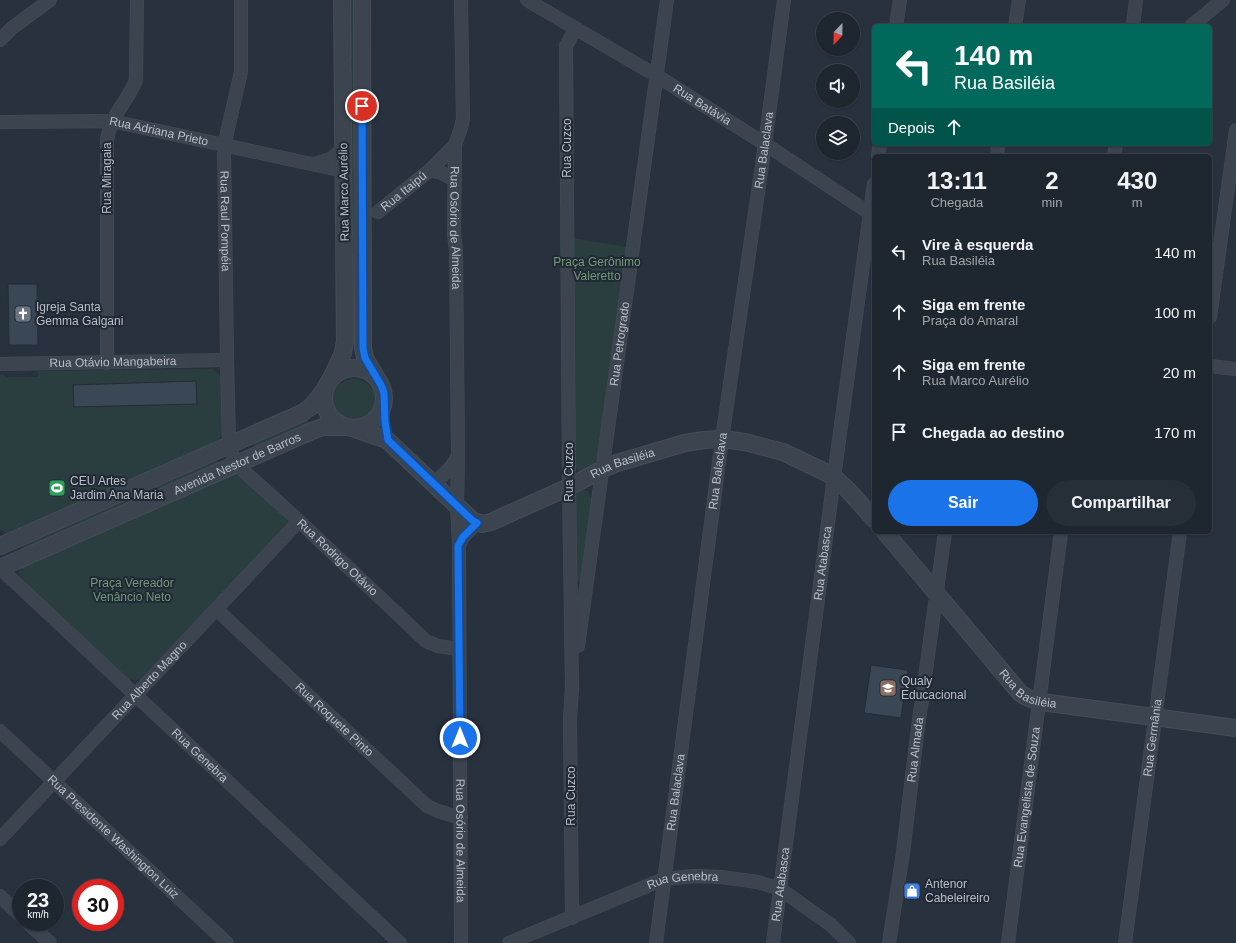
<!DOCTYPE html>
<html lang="pt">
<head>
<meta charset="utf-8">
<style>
  body { margin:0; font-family:Helvetica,sans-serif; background:#262e37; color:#f1f3f6; height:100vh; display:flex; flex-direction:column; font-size:15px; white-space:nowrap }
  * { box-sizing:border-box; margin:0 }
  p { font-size:13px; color:#a1a5aa }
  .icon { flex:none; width:22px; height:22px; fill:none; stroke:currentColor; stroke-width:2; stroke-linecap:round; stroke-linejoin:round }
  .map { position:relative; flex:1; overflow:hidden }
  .drawer { position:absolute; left:872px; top:154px; width:340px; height:380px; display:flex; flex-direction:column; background:#1e262f; border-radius:6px; box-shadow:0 1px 3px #0004,0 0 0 1px #3c434b }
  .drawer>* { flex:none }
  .top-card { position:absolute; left:872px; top:24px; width:340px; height:122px; border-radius:6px; box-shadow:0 1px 3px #0004,0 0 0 1px #3c434b; background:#00695c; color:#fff; overflow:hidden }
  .needle { width:26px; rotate:202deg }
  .controls { position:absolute; left:816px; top:12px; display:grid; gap:8px }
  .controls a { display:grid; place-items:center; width:44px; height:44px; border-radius:50%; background:#1e262f; box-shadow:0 1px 3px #0004,0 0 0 1px #3c434b; font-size:20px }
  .speed { position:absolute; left:12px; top:879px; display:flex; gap:8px; font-size:20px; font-weight:700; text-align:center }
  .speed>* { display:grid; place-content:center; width:52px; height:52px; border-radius:50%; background:#1e262f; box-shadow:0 1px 3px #0004,0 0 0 1px #3c434b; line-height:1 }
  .speed small { font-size:10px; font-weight:400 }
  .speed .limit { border:6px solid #d22; background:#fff; color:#111 }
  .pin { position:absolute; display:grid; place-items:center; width:34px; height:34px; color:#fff; margin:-17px; border:2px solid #fff; border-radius:50%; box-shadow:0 1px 4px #0007 }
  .me { position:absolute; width:44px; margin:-22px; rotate:0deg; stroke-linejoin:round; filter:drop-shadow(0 0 3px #0008) }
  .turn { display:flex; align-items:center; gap:14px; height:84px; padding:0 16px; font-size:18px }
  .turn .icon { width:52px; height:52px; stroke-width:2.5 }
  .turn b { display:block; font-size:28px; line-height:34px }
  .then { display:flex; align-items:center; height:38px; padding:0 16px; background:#0003; gap:8px; font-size:15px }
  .eta { display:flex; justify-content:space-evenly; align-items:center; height:68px; text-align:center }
  .eta b { font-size:24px; font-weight:800; line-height:28px }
  .cta { display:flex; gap:8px; margin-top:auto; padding:8px 16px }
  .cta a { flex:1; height:46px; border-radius:24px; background:#1a73e8; color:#fff; font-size:16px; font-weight:800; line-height:46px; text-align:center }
  .cta a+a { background:#262e37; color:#f1f3f6 }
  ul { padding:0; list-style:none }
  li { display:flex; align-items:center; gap:12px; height:60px; padding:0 16px }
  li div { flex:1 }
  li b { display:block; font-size:15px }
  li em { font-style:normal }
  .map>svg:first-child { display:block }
  .green { fill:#2a3e40 }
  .building { fill:#3a4754; stroke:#232b36 }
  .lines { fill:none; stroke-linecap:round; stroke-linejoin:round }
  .minor-casing { stroke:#454d58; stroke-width:14 }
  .tertiary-casing { stroke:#454d58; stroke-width:18 }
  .minor { stroke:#3c444f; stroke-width:13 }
  .tertiary { stroke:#3c444f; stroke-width:16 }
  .route-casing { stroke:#114b97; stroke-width:10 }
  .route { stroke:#1a73e8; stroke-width:7 }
  .labels { text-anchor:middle; stroke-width:4; stroke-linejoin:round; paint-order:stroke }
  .street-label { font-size:12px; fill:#b8bfc9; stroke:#212934 }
  .park-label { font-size:12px; fill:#729879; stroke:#212934 }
  .poi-label { font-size:12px; fill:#b8bfc9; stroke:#212934; text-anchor:start }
</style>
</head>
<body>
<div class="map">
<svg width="1236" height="943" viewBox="0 0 1236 943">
  <rect width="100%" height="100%" fill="#28323f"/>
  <!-- green -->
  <path class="green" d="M347,0H356V166L351,172L353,228L357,234L356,237L352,238L348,120L352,115V59L347,54Z
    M571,238L627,247L598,456C595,467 581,479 574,465Z
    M354,253L356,254V345H355L352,344V254Z
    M213,369L219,374L221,380L222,434L216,444L11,533H6L0,529V376L2,374L6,377H38V371Z
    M332 401a22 22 0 1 1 44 0a22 22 0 1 1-44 0Z
    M307,419L310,424L255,448L253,446L254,442Z
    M216,459L218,463L217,465L25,549L22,547V544Z
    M231,473L241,477L286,519L288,522L283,528L141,679L135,680L127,679L22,579L19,573L22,567Z
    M581,490H585L589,493L591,500L580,580L577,583L575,582V494L577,491Z"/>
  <!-- building -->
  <path class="building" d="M8,284H37L38,345H9Z
    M196,381L197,404L74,407L73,385Z
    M871,665L908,670L901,718L864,713Z"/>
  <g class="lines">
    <!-- minor casing -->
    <g class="minor-casing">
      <g id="minor">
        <path id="s1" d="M241,0V72L224,146L227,360L229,445L236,464L299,521L426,641L438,646L459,649"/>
        <path id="s2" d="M461,0L463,119L461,128L455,145L454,235L456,250L458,456L457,506L459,546L461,943"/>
        <path id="s3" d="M527,0L657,76L765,144L874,216"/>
        <path d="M896,26L900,0"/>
        <path d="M1015,26L1019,0"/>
        <path d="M1133,26L1136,0"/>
        <path d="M1191,26L1223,0"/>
        <path d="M0,40L12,28L50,0"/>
        <path id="s4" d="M0,122L112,121L344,171"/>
        <path d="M878,156L880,144"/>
        <path d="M997,156L998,144"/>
        <path d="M1114,156L1116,144"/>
        <path d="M315,164L332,158L344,148"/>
        <path d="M430,170L442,173L455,180"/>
        <path id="s5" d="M378,212L430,170L455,145"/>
        <path d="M1210,317L1236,130"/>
        <path d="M107,363V140C110,116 128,101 136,80L137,0"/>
        <path id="s6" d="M0,364L227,360"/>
        <path d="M1210,366L1236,369"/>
        <path d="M435,483L451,467L458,456"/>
        <path d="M459,546L463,537L477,523"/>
        <path id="s7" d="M0,568L400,943"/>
        <path id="s8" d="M216,609L427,806L438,811L461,818"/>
        <path id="s9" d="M578,646L667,0"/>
        <path id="s10" d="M0,731L227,943"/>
        <path id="s11" d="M0,839L299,521"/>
        <path d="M0,896L21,916"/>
        <path d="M572,918L570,719L572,687L569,487L566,46L576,28"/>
        <path d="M27,922L50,943"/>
        <path id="s12" d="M509,943L664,879L694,876L721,877L758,882L780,889L831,925L849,943"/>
        <path id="s13" d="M656,943L722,439L765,144L784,0"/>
        <path id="s14" d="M773,943L834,477L874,184"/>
        <path id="s15" d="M889,943L903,853L917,735L945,532"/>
        <path id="s16" d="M1008,943L1061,532"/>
        <path id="s17" d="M1125,943L1180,532"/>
      </g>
    </g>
    <!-- tertiary casing -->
    <g class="tertiary-casing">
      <g id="tertiary">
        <path d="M362,0L363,348L365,358L378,380"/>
        <circle cx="354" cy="398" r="30"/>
        <path d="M330,381L343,353L345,341L342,0"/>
        <path id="s18" d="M352,428L387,440L472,520L482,524L491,522L569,487L603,469L617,463L685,443L704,440L722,439L745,442L783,452L823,471L834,477L849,491L874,519"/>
        <path id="s19" d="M885,532L1020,693C1029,700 1038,702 1049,703L1236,728"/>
        <path d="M0,546L302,413L312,406L326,388"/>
        <path id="s20" d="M0,568L312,431L323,427H345"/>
      </g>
    </g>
    <!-- minor -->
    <use href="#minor" class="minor"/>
    <!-- tertiary -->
    <use href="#tertiary" class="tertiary"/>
  </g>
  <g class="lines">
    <!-- route casing -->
    <g class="route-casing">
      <path id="route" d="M362,106L363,348L365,358L381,385L384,393L385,422L388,440L472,520L477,523L463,537L458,546L460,738"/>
    </g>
    <!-- route -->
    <use href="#route" class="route"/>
  </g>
  <!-- icons -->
  <defs>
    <g id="church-square" transform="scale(0.9)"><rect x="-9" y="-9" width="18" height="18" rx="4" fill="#6b7280" stroke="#212934"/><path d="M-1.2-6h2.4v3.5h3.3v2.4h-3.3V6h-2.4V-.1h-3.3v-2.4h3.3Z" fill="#fff"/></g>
    <g id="stadium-square" transform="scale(0.9)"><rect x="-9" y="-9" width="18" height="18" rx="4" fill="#2e9e5b" stroke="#212934"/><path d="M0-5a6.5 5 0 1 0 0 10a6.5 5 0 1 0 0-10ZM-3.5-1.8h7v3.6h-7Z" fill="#fff"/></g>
    <g id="school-square" transform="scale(0.9)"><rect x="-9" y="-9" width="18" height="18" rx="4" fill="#8d6e63" stroke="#212934"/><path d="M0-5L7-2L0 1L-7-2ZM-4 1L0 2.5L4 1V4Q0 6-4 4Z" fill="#fff"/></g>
    <g id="shop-square" transform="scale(0.9)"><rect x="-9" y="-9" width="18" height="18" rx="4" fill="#3f7fe0" stroke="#212934"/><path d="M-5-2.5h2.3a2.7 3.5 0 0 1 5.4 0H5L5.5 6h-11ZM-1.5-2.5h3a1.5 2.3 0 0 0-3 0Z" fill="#fff"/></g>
  </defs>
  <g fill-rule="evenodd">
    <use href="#church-square" x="23" y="314"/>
    <use href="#stadium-square" x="57" y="488"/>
    <use href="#school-square" x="888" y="688"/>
    <use href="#shop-square" x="912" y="891"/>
  </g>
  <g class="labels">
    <!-- street labels -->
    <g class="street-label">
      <text dy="4" stroke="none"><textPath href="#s3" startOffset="204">Rua Batávia</textPath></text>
      <text dy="4" stroke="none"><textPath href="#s4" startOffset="160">Rua Adriana Prieto</textPath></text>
      <text transform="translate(567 148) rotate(-90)" y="4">Rua Cuzco</text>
      <text dy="4" stroke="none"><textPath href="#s13" startOffset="800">Rua Balaclava</textPath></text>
      <text transform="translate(107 178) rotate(-90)" y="4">Rua Miragaia</text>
      <text dy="4" stroke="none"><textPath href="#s5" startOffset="33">Rua Itaipú</textPath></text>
      <text transform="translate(344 192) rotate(-91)" y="4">Rua Marco Aurélio</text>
      <text dy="4" stroke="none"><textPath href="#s1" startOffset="223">Rua Raul Pompéia</textPath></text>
      <text dy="4" stroke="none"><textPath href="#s2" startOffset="229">Rua Osório de Almeida</textPath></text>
      <text dy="4" stroke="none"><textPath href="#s9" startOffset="305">Rua Petrogrado</textPath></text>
      <text dy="4" stroke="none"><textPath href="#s6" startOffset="113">Rua Otávio Mangabeira</textPath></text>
      <text dy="4" stroke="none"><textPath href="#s20" startOffset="259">Avenida Nestor de Barros</textPath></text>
      <text dy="4" stroke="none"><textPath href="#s18" startOffset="318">Rua Basiléia</textPath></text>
      <text dy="4" stroke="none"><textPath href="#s13" startOffset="476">Rua Balaclava</textPath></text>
      <text transform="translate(569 472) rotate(-90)" y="4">Rua Cuzco</text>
      <text dy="4" stroke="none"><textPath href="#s1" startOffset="605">Rua Rodrigo Otávio</textPath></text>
      <text dy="4" stroke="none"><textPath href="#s14" startOffset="383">Rua Atabasca</textPath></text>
      <text dy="4" stroke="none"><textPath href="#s11" startOffset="218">Rua Alberto Magno</textPath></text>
      <text dy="4" stroke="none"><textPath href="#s19" startOffset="215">Rua Basiléia</textPath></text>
      <text dy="4" stroke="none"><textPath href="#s8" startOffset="162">Rua Roquete Pinto</textPath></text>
      <text dy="4" stroke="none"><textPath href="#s17" startOffset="207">Rua Germânia</textPath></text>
      <text dy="4" stroke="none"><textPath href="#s15" startOffset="195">Rua Almada</textPath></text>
      <text dy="4" stroke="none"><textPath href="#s7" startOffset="274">Rua Genebra</textPath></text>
      <text dy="4" stroke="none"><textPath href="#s13" startOffset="152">Rua Balaclava</textPath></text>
      <text transform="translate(571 796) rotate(-90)" y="4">Rua Cuzco</text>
      <text dy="4" stroke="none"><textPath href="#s16" startOffset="147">Rua Evangelista de Souza</textPath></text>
      <text dy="4" stroke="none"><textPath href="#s10" startOffset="155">Rua Presidente Washington Luiz</textPath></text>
      <text dy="4" stroke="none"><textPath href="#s2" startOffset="842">Rua Osório de Almeida</textPath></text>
      <text dy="4" stroke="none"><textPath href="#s12" startOffset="186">Rua Genebra</textPath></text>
      <text dy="4" stroke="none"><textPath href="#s14" startOffset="59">Rua Atabasca</textPath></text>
    </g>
    <!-- park labels -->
    <g class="park-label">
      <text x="597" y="266">Praça Gerônimo<tspan x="597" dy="14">Valeretto</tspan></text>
      <text x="132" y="587">Praça Vereador<tspan x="132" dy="14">Venâncio Neto</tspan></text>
    </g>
    <!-- poi labels -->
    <g class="poi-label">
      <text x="36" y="311">Igreja Santa<tspan x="36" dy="14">Gemma Galgani</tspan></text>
      <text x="70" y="485">CEU Artes<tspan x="70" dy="14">Jardim Ana Maria</tspan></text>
      <text x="901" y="685">Qualy<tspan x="901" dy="14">Educacional</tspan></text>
      <text x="925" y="888">Antenor<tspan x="925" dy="14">Cabeleireiro</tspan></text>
    </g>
  </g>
</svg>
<div class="controls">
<a><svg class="needle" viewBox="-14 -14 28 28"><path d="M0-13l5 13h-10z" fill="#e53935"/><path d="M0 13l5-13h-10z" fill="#a1a5aa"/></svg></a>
<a><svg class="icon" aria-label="sound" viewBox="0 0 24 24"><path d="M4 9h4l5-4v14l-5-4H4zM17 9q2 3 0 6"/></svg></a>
<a><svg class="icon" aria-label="layers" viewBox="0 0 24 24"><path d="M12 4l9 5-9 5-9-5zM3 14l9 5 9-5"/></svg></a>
</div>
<div class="speed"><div>23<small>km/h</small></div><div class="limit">30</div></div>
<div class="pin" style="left:362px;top:106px;background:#d93025"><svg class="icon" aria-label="arrive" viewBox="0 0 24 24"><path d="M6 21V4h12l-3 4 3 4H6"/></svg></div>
<svg class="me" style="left:460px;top:738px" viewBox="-20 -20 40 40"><circle r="17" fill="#1a73e8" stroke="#fff" stroke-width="3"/><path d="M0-11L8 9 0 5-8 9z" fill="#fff"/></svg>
<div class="top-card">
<div class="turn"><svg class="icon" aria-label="left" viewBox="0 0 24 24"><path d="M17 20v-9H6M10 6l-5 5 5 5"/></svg><div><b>140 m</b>Rua Basiléia</div></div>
<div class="then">Depois<svg class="icon" aria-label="ahead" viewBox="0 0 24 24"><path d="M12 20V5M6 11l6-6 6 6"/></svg></div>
</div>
<section class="drawer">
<div class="eta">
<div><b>13:11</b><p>Chegada</p></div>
<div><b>2</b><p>min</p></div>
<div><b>430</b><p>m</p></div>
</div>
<ul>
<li><svg class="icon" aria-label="left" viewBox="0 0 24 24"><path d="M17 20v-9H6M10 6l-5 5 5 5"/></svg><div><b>Vire à esquerda</b><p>Rua Basiléia</p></div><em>140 m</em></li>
<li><svg class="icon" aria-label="ahead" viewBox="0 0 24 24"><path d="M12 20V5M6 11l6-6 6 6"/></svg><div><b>Siga em frente</b><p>Praça do Amaral</p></div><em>100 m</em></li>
<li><svg class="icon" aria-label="ahead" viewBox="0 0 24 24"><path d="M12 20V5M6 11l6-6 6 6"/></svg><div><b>Siga em frente</b><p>Rua Marco Aurélio</p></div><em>20 m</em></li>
<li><svg class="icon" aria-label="arrive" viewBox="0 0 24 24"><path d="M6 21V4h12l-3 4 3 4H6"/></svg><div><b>Chegada ao destino</b></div><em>170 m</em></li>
</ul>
<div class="cta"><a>Sair</a><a>Compartilhar</a></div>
</section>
</div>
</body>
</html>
